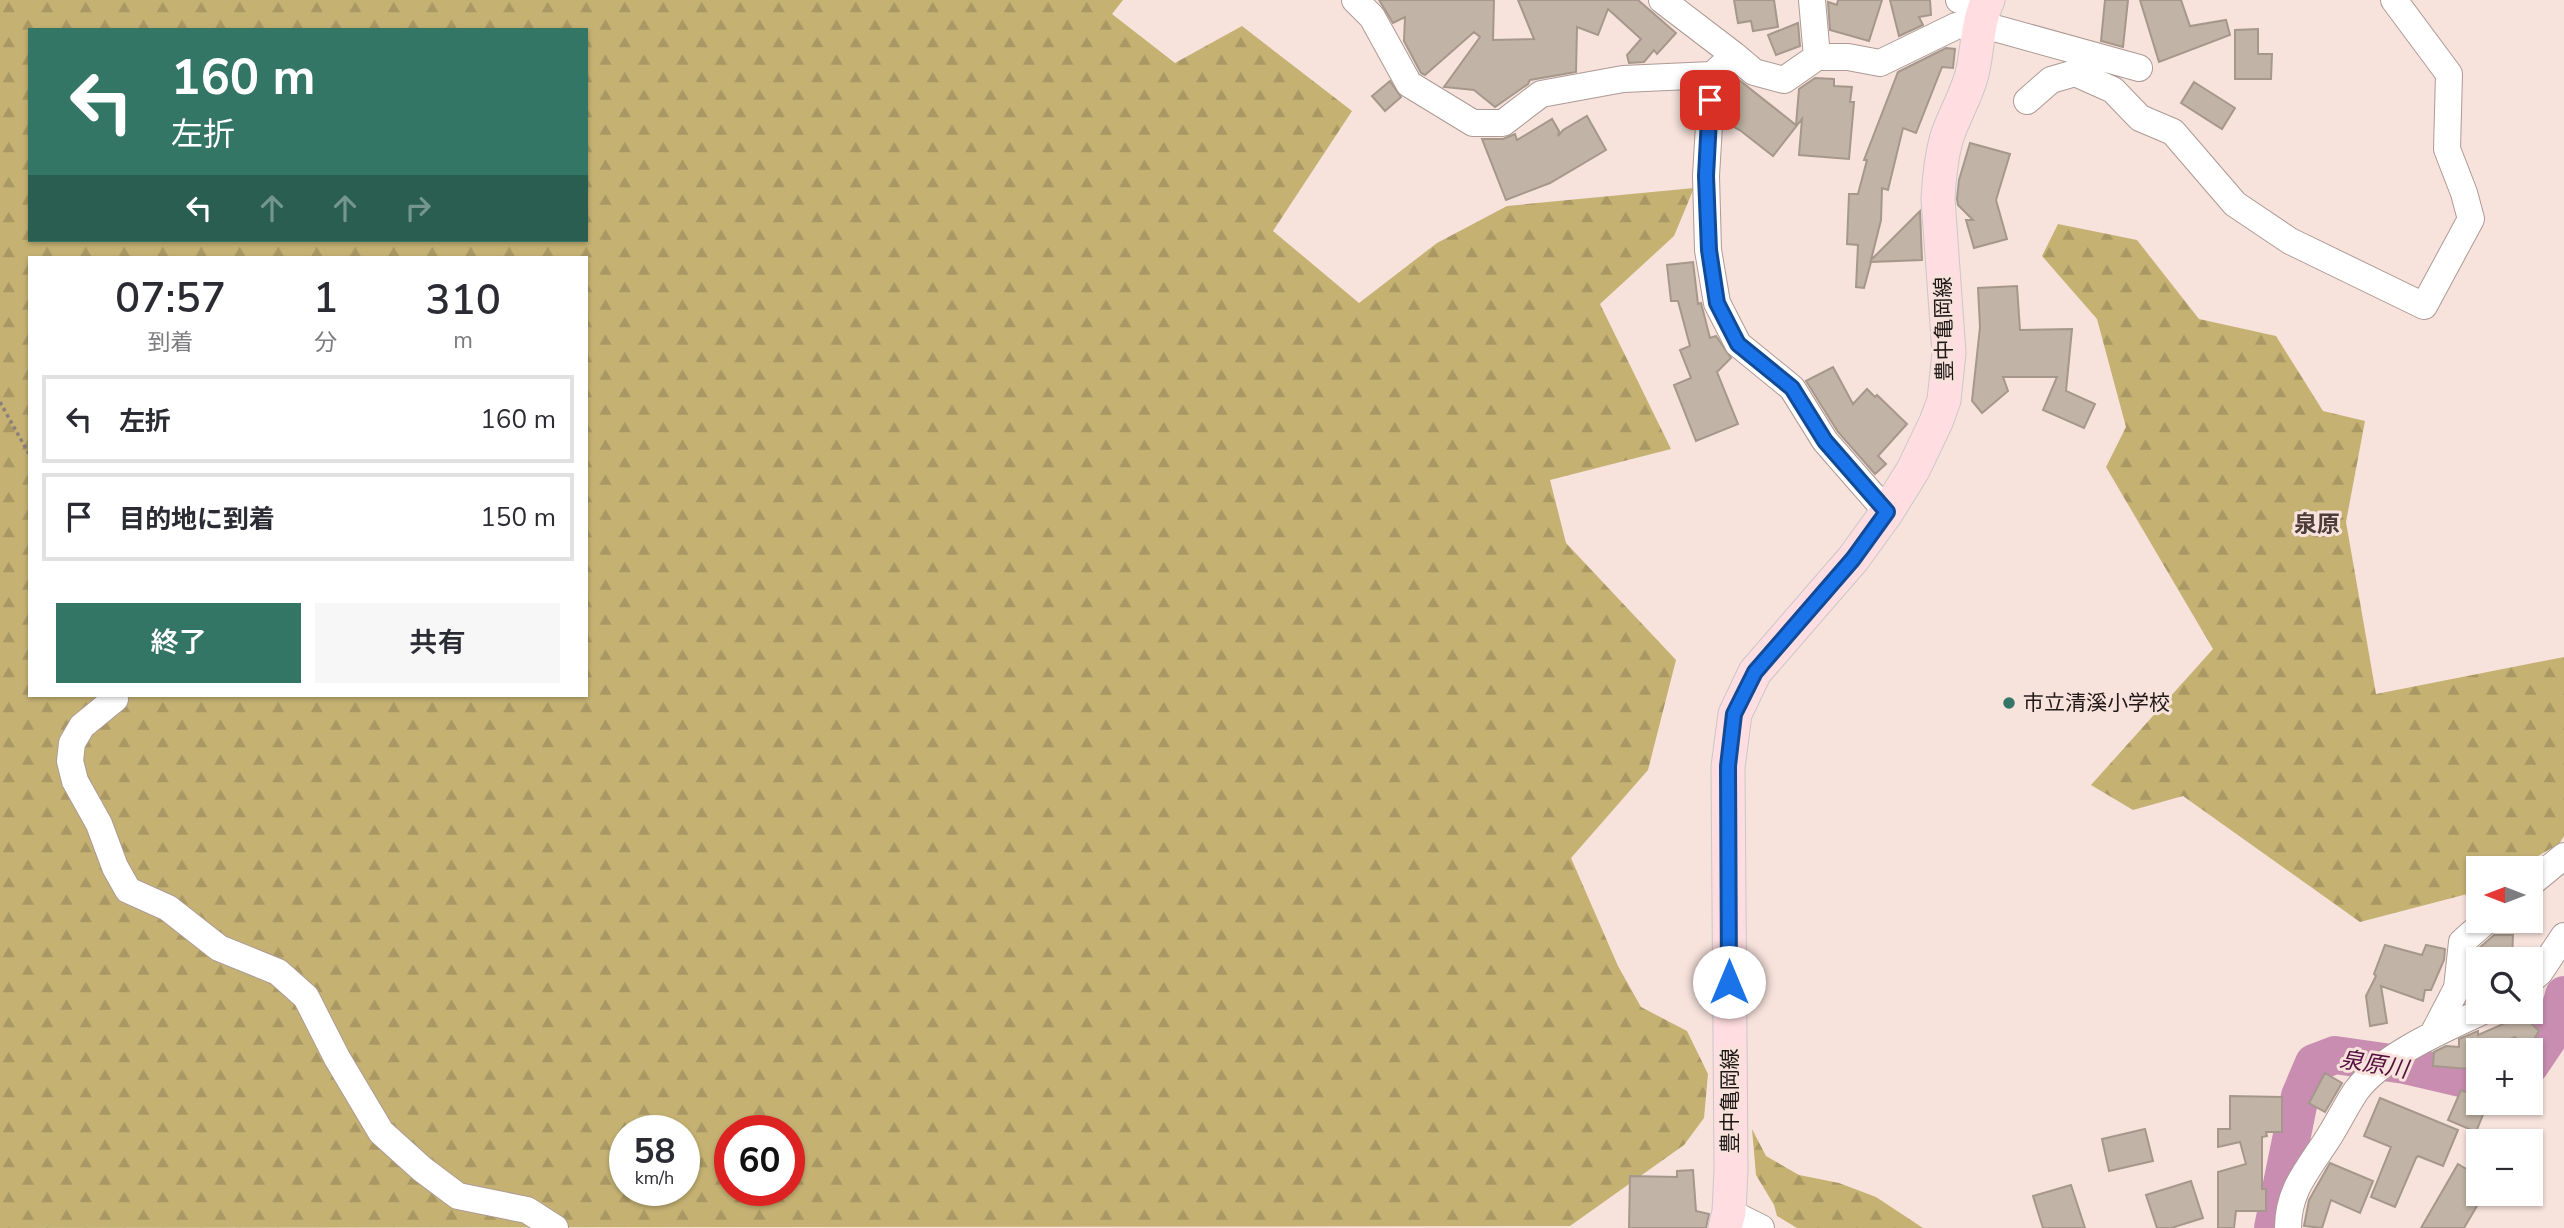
<!DOCTYPE html>
<html lang="ja">
<head>
<meta charset="utf-8">
<style>
  body { margin:0; font-family:"Nunito Sans","Noto Sans JP",sans-serif; background:#f7f7f7; color:#2b2b33; height:100vh; display:flex; flex-direction:column; font-size:26px; white-space:nowrap }
  * { box-sizing:border-box; margin:0 }
  p { font-size:23px; color:#7c7c81 }
  .icon { flex:none; width:38px; height:38px; fill:none; stroke:currentColor; stroke-width:2; stroke-linecap:round; stroke-linejoin:round }
  .map { position:relative; flex:1; overflow:hidden }
  .sheet { position:absolute; left:28px; top:256px; width:560px; height:441px; display:flex; flex-direction:column; background:#fff; border-radius:0px; box-shadow:0 2px 5px #0004 }
  .sheet>* { flex:none }
  .hud { position:absolute; left:28px; top:28px; width:560px; height:214px; border-radius:0px; box-shadow:0 2px 5px #0004; background:#347666; color:#fff; overflow:hidden }
  .needle { width:46px; rotate:270deg }
  .buttons { position:absolute; left:2466px; top:856px; display:grid; gap:14px }
  .buttons a { display:grid; place-items:center; width:77px; height:77px; border-radius:0px; background:#fff; box-shadow:0 2px 5px #0004; font-size:35px }
  .speed { position:absolute; left:609px; top:1115px; display:flex; gap:14px; font-size:35px; font-weight:700; text-align:center }
  .speed>* { display:grid; place-content:center; width:91px; height:91px; border-radius:50%; background:#fff; box-shadow:0 2px 5px #0004; line-height:1 }
  .speed small { font-size:18px; font-weight:400 }
  .speed .limit { border:10px solid #d22; background:#fff; color:#111 }
  .pin { position:absolute; display:grid; place-items:center; width:60px; height:60px; color:#fff; margin:-30px; border-radius:14px; box-shadow:0 4px 10px #0006 }
  .me { position:absolute; width:77px; margin:-38px; rotate:0deg; stroke-linejoin:round; filter:drop-shadow(0 0 5px #0008) }
  .turn { display:flex; align-items:center; gap:24px; height:147px; padding:0 28px; font-size:32px }
  .turn .icon { width:91px; height:91px; stroke-width:2.5 }
  .turn b { display:block; font-size:49px; line-height:60px }
  .lanes { display:flex; align-items:center; height:66px; padding:0 28px; background:#0003; justify-content:center; gap:35px; direction:ltr }
  .lanes .off { opacity:.35 }
  .eta { display:flex; justify-content:space-evenly; align-items:center; height:119px; text-align:center }
  .eta b { font-size:42px; font-weight:600; line-height:49px }
  .button { display:flex; gap:14px; margin-top:auto; padding:14px 28px }
  .button a { flex:1; height:80px; border-radius:0px; background:#347666; color:#fff; font-size:28px; font-weight:600; line-height:80px; text-align:center }
  .button a+a { background:#f7f7f7; color:#2b2b33 }
  ul { padding:0; list-style:none }
  li { display:flex; align-items:center; gap:21px; height:88px; margin:0 14px 10px; padding:0 14px; border:4px solid #e1e1e2; border-radius:0px }
  li div { flex:1 }
  li b { display:block; font-size:26px }
  li em { font-style:normal }
  .map>svg:first-child { display:block }
  .forest { fill:url(#forest-firs); fill-rule:evenodd }
  .lines { fill:none; stroke-linecap:round; stroke-linejoin:round }
  .river { stroke:#c88db0; stroke-width:38 }
  .building { fill:#c1b3a5; stroke:#a5988b; stroke-width:2 }
  .minor-casing { stroke:#ad9a94; stroke-width:28 }
  .major-casing { stroke:#c9c8c7; stroke-width:35 }
  .path { stroke:#8c7e7a; stroke-width:3.5; stroke-dasharray:3.5 3.5; stroke-linecap:butt }
  .minor { stroke:#fff; stroke-width:26 }
  .major { stroke:#ffdde0; stroke-width:33 }
  .route-casing { stroke:#114b97; stroke-width:18 }
  .route { stroke:#1a73e8; stroke-width:12 }
  .poi-dot { fill:#347666; stroke:#f7e2dc; stroke-width:2.5 }
  .labels { text-anchor:middle; stroke-width:6; stroke-linejoin:round; paint-order:stroke }
  .street-label { font-size:21px; fill:#1f1816; stroke:#f7e2dc }
  .poi-label { font-size:21px; fill:#1f1816; stroke:#f7e2dc; text-anchor:start }
  .neighbourhood-label { font-size:23px; font-weight:bold; fill:#4d3d38; stroke:#f7e2dc }
  .water-label { font-size:23px; font-style:italic; fill:#540e3f; stroke:#f7e2dc }
</style>
</head>
<body>
<div class="map">
<svg width="2564" height="1228" viewBox="0 0 2564 1228">
  <defs>
    <pattern id="forest-firs" width="22" height="20" patternUnits="userSpaceOnUse" patternTransform="scale(1.75)"><rect width="22" height="20" fill="#c5b273"/><path d="M5 1l3.5 6h-7zM16 11l3.5 6h-7z" fill="#a99863"/></pattern>
  </defs>
  <rect width="100%" height="100%" fill="#f7e2dc"/>
  <!-- forest -->
  <path class="forest" d="M0,0H1123L1112,14L1175,63L1242,26L1352,111L1273,231L1359,303L1437,243L1507,206L1694,188L1674,236L1600,304L1671,449L1550,480L1566,543L1676,660L1648,770L1571,858L1618,966L1641,1007L1687,1031L1708,1074L1704,1118L1684,1145L1570,1226L0,1228ZM30,30H586V240H30ZM30,257H586V695H30ZM625,1130H684V1190H625ZM730,1130H789V1190H730Z
    M2058,224L2137,240L2199,319L2276,336L2323,411L2365,421L2346,522L2376,694L2564,657V836L2559,844L2517,868H2478V890L2475,892L2360,922L2183,796L2133,810L2091,785L2213,649L2106,467L2126,427L2097,319L2042,256Z
    M1752,1129L1766,1156L1799,1175L1839,1183L1876,1197L1923,1228H1797L1777,1216L1774,1205L1756,1175Z"/>
  <g class="lines">
    <!-- river -->
    <path class="river" d="M2530,1065L2555,1028L2564,995
      M2273,1228L2300,1096L2314,1063L2335,1055L2405,1065L2478,1082"/>
  </g>
  <!-- building -->
  <path class="building" d="M1379,0H1494L1493,40L1534,39L1518,0H1638L1676,33L1657,54L1654,50L1644,62L1629,63L1627,55L1641,39L1608,9L1598,35L1577,27L1576,72L1530,80L1528,84L1495,107L1474,90L1444,87L1480,37L1474,32L1425,75L1421,73L1404,41L1405,17L1393,23Z
    M1734,0H1774L1778,27L1753,31L1751,21L1738,23Z
    M1838,0H1882L1869,41L1830,30L1828,2L1837,5Z
    M1890,0H1930L1931,15L1919,17L1923,25L1899,36Z
    M2105,0H2128L2123,47L2101,41Z
    M2140,0H2181L2190,26L2226,20L2230,35L2159,62Z
    M1798,23L1800,46L1776,55L1768,35Z
    M2258,29V54H2272L2271,79H2235V30Z
    M1946,48L1955,49L1953,68L1942,67L1916,133L1903,128L1888,190L1882,188L1881,220L1871,260L1920,211L1922,260L1871,262L1864,288L1856,287L1858,245L1847,244L1849,194H1858L1867,160H1864L1898,72Z
    M1734,76L1796,125L1799,89L1815,78L1834,79V86L1852,87L1850,102H1854L1849,159L1799,155L1802,119L1773,156L1741,131L1725,122L1727,89Z
    M1390,81L1401,97L1385,111L1372,96Z
    M2194,82L2235,108L2222,129L2181,103Z
    M1587,116L1606,150L1550,183L1506,200L1482,139H1503L1515,134L1517,140L1552,119L1559,131L1558,136L1563,130Z
    M1970,143L2010,154L1996,200L2007,239L1974,248L1966,220H1973L1958,205L1957,199L1959,180Z
    M1693,262L1698,304L1701,303L1710,338L1716,336L1731,358L1717,372L1738,424L1696,441L1674,385L1691,378L1680,350L1690,346L1678,301H1671L1667,265Z
    M2017,286L2020,330L2072,329L2066,391L2095,404L2084,428L2043,410L2057,377H2003L2008,391L1982,413L1972,401L1980,327L1978,288Z
    M1833,367L1853,404L1867,389L1875,397L1877,395L1907,424L1878,456L1886,464L1875,474L1838,432L1806,381Z
    M2494,935H2513L2512,959H2478V997L2468,1001L2473,990L2477,950Z
    M2385,945L2422,955L2426,945L2445,949L2444,960L2431,990H2425L2423,1001L2381,986L2387,1023L2370,1026L2366,996L2376,976L2374,974Z
    M2520,1012L2539,1031L2527,1050L2515,1037L2484,1050H2478V1053L2471,1056L2470,1069L2433,1066L2434,1052L2446,1046L2459,1047V1039L2478,1031V1035L2508,1022Z
    M2325,1073L2342,1083L2325,1112L2309,1103Z
    M2461,1090L2478,1097V1102H2488L2476,1132L2448,1120Z
    M2230,1096L2282,1097V1132H2266L2267,1136L2262,1137V1189H2266V1211H2236L2234,1228H2218V1172L2246,1164L2240,1142L2218,1147V1129H2230Z
    M2380,1098L2458,1130L2443,1166L2418,1156L2416,1158L2395,1207L2371,1197L2391,1147L2364,1136Z
    M2145,1129L2153,1161L2109,1171L2102,1139Z
    M2330,1163L2373,1181L2360,1213L2331,1200L2322,1228L2304,1226L2309,1200Z
    M2458,1164L2478,1176V1194H2484L2464,1228H2421Z
    M1693,1170L1696,1211L1709,1214L1706,1228H1629L1630,1176L1677,1177V1171Z
    M2191,1181L2203,1218L2171,1228H2157L2146,1195Z
    M2071,1185L2085,1228H2043L2033,1196Z"/>
  <g class="lines">
    <!-- minor casing -->
    <g class="minor-casing">
      <path id="minor" d="M1355,0L1372,17L1409,84L1473,123H1503L1541,94L1623,79L1712,75L1734,55L1754,72L1784,80L1817,57H1848L1880,63L1956,26L1980,24L2139,68
        M1662,0L1734,55
        M1812,0L1817,57
        M1959,0L1983,10
        M1712,75L1706,176L1708,250L1717,303L1738,344L1792,388L1825,441L1887,512
        M2027,101L2051,80L2075,73L2113,90L2140,118L2173,132L2235,204L2290,241L2424,306L2471,219L2464,193L2447,149L2449,74L2394,0
        M115,699L82,726L72,743L70,761L75,781L99,824L115,867L128,890L168,908L219,948L278,972L306,997L337,1058L381,1132L422,1169L458,1196L527,1210L555,1228
        M2530,884L2564,856
        M2530,981L2540,972L2564,936
        M2433,1034L2457,988L2462,942L2487,920
        M1729,1212L1761,1228
        M2288,1228C2288,1194 2304,1174 2323,1146C2335,1129 2344,1109 2356,1091C2382,1056 2442,1030 2481,1012"/>
    </g>
    <!-- major casing -->
    <g class="major-casing">
      <path id="major" d="M1725,1228L1729,1212L1731,1170L1728,767L1735,714L1755,672L1853,559L1887,512L1913,470L1936,422L1944,400L1949,353L1938,199C1939,179 1941,159 1946,140C1953,117 1966,97 1972,74C1978,50 1977,22 1988,0"/>
    </g>
    <!-- path -->
    <path class="path" d="M0,402L30,456"/>
    <!-- minor -->
    <use href="#minor" class="minor"/>
    <!-- major -->
    <use href="#major" class="major"/>
  </g>
  <g class="lines">
    <!-- route casing -->
    <g class="route-casing">
      <path id="route" d="M1710,100L1706,176L1709,250L1717,303L1738,344L1792,388L1825,441L1887,512L1853,559L1755,672L1734,714L1728,766L1729,982"/>
    </g>
    <!-- route -->
    <use href="#route" class="route"/>
  </g>
  <!-- markers -->
  <circle class="poi-dot" cx="2009" cy="703" r="7"/>
  <g class="labels">
    <!-- street labels -->
    <g class="street-label">
      <text transform="translate(1944 329) rotate(-91)" y="7">豊中亀岡線</text>
      <text transform="translate(1730 1101) rotate(-90)" y="7">豊中亀岡線</text>
    </g>
    <!-- poi labels -->
    <g class="poi-label">
      <text x="2023" y="710">市立清溪小学校</text>
    </g>
    <!-- neighbourhood labels -->
    <g class="neighbourhood-label">
      <text x="2317" y="532">泉原</text>
    </g>
    <!-- water labels -->
    <g class="water-label">
      <text transform="translate(2374 1064) rotate(9)" y="8">泉原川</text>
    </g>
  </g>
</svg>
<div class="buttons">
<a><svg class="needle" viewBox="-14 -14 28 28"><path d="M0-13l5 13h-10z" fill="#e53935"/><path d="M0 13l5-13h-10z" fill="#7c7c81"/></svg></a>
<a><svg class="icon" aria-label="search" viewBox="0 0 24 24"><circle cx="10" cy="10" r="6"/><path d="M15 15l6 6"/></svg></a>
<a>+</a>
<a>−</a>
</div>
<div class="speed"><div>58<small>km/h</small></div><div class="limit">60</div></div>
<div class="pin" style="left:1710px;top:100px;background:#d93025"><svg class="icon" aria-label="arrive" viewBox="0 0 24 24"><path d="M6 21V4h12l-3 4 3 4H6"/></svg></div>
<svg class="me" style="left:1729px;top:982px" viewBox="-20 -20 40 40"><circle r="19" fill="#fff"/><path d="M0-13L10 11 0 6-10 11z" fill="#1a73e8"/></svg>
<div class="hud">
<div class="turn"><svg class="icon" aria-label="left" viewBox="0 0 24 24"><path d="M17 20v-9H6M10 6l-5 5 5 5"/></svg><div><b>160 m</b>左折</div></div>
<div class="lanes"><svg class="icon" aria-label="left" viewBox="0 0 24 24"><path d="M17 20v-9H6M10 6l-5 5 5 5"/></svg><svg class="icon off" aria-label="ahead" viewBox="0 0 24 24"><path d="M12 20V5M6 11l6-6 6 6"/></svg><svg class="icon off" aria-label="ahead" viewBox="0 0 24 24"><path d="M12 20V5M6 11l6-6 6 6"/></svg><svg class="icon off" aria-label="right" viewBox="0 0 24 24"><path d="M7 20v-9h11M14 6l5 5-5 5"/></svg></div>
</div>
<section class="sheet">
<div class="eta">
<div><b>07:57</b><p>到着</p></div>
<div><b>1</b><p>分</p></div>
<div><b>310</b><p>m</p></div>
</div>
<ul>
<li><svg class="icon" aria-label="left" viewBox="0 0 24 24"><path d="M17 20v-9H6M10 6l-5 5 5 5"/></svg><div><b>左折</b></div><em>160 m</em></li>
<li><svg class="icon" aria-label="arrive" viewBox="0 0 24 24"><path d="M6 21V4h12l-3 4 3 4H6"/></svg><div><b>目的地に到着</b></div><em>150 m</em></li>
</ul>
<div class="button"><a>終了</a><a>共有</a></div>
</section>
</div>
</body>
</html>
